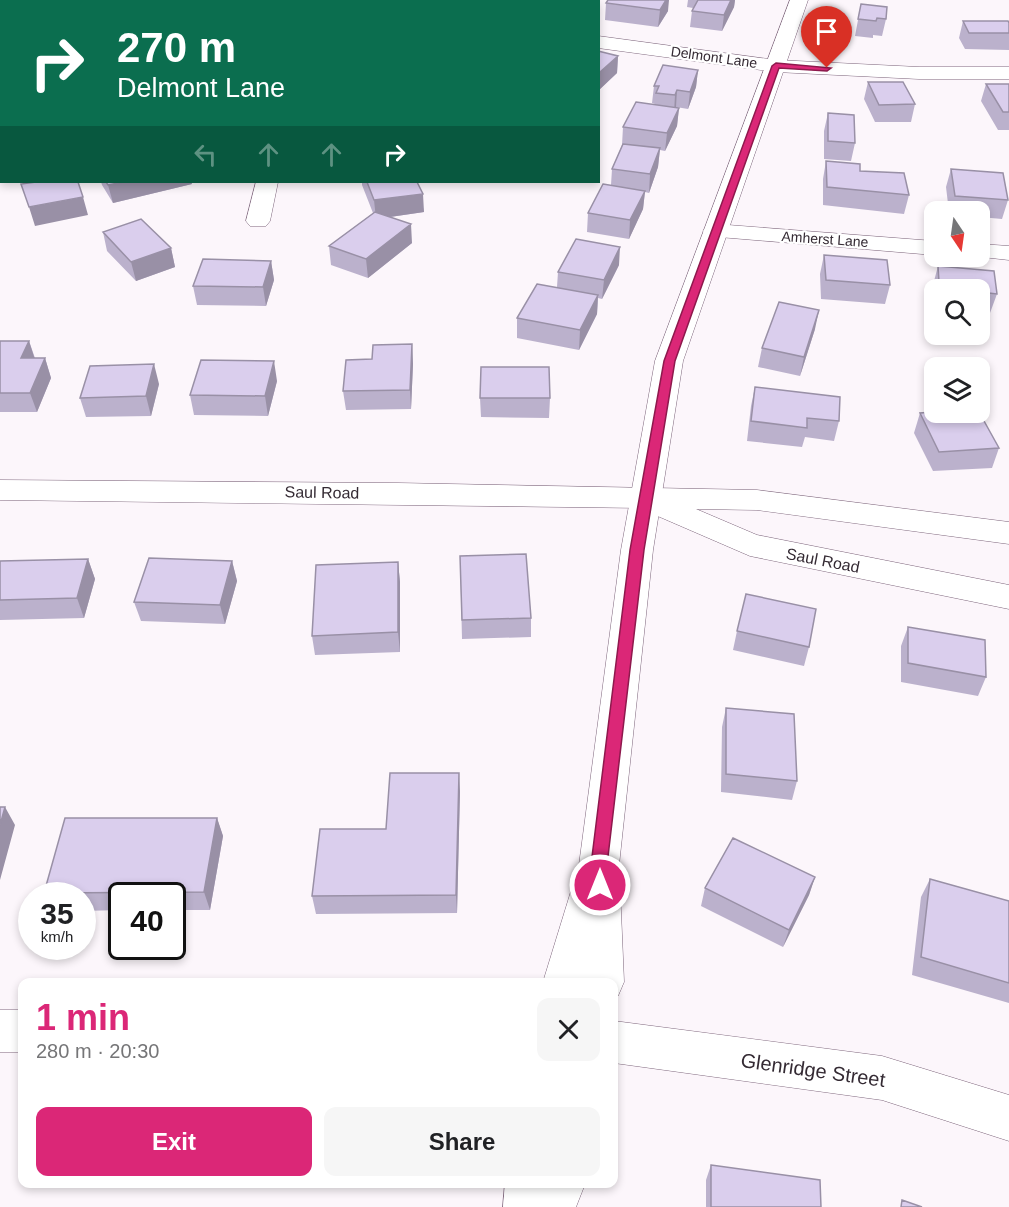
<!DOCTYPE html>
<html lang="en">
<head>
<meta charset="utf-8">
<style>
  body { margin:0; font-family:Helvetica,sans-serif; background:#f6f6f6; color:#202124; height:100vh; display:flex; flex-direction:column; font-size:22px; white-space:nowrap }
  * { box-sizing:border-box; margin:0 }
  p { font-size:20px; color:#757577 }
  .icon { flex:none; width:33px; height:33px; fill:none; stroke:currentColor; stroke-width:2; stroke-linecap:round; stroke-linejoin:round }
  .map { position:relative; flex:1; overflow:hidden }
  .panel { position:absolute; left:18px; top:978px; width:600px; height:210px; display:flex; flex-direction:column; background:#fff; border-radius:12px; box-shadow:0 3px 9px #0003 }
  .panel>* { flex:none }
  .guide { position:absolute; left:0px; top:0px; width:600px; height:183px; box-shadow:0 3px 9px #0003; background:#0b6e4f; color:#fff; overflow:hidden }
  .needle { width:39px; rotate:167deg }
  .fabs { position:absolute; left:924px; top:201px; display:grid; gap:12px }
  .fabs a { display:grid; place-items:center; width:66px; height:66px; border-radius:12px; background:#fff; box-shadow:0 3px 9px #0003; font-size:30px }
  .speed { position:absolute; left:18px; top:882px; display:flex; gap:12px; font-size:30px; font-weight:700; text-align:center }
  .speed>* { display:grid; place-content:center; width:78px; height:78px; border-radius:50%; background:#fff; box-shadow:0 3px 9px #0003; line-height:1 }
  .speed small { font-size:15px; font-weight:400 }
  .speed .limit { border:3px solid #111; border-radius:9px; background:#fff; color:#111 }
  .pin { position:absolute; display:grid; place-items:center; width:51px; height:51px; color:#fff; margin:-62px -26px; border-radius:50% 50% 50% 0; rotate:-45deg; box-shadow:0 0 6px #0007 }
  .pin .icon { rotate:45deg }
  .me { position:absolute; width:66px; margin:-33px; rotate:0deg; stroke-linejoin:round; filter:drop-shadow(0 0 4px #0008) }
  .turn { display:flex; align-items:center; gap:21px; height:126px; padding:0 18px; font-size:27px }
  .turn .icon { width:78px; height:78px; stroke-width:2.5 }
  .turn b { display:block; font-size:42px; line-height:51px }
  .lanes { display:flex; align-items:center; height:57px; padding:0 18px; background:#0003; justify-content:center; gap:30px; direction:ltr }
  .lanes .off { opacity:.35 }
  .round { display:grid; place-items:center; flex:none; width:63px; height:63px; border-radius:12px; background:#f6f6f6 }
  .headline { display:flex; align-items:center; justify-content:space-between; height:102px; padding:0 18px }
  h1 { font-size:36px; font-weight:800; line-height:45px; color:#db2777 }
  .action { display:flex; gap:12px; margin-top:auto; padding:12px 18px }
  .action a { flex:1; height:69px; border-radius:12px; background:#db2777; color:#fff; font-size:24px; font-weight:800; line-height:69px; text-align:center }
  .action a+a { background:#f6f6f6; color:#202124 }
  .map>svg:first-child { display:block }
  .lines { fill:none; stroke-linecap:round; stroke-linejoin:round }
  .minor-casing { stroke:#7d657b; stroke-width:1 }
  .tertiary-casing { stroke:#7d657b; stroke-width:1 }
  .minor { fill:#fff; fill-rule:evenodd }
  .tertiary { fill:#fff; fill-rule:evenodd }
  .wall { fill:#bbb1cc }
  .shaded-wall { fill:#9990a6 }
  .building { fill:#daceed; stroke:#9990a6; stroke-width:1.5 }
  .route { fill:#db2777; stroke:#8e194d; stroke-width:1.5 }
  .labels { text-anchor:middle; stroke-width:4.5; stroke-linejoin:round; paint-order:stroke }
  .far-street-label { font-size:14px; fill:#342a33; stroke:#fff }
  .street-label { font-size:16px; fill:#342a33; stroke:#fff }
  .near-street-label { font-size:20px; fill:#342a33; stroke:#fff }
</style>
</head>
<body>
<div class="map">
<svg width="1009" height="1207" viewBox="0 0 1009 1207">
  <rect width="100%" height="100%" fill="#fcf6fb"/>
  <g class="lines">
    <!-- minor casing -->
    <g class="minor-casing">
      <path id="minor" d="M84,0H105L83,2Z
        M472,0H490L471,2Z
        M2,20V32L0,33V21Z
        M598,36L776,60L919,67H1009V79H919L776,72L598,48Z
        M0,165H2V179H0Z
        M256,182H278L270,221L266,226H250L246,221Z
        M715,224L934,241V255L707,236L703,231L707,226Z
        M980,244L1009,246V260L973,256H980Z
        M0,480L398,483L757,490L1009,522V544L757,510L696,509L757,535L1009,585V609L750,556L646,511L644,508L0,500Z
        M0,1010H22V1052H0Z
        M614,1021L882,1056L1009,1095V1141L882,1100L614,1063Z"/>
    </g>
    <!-- tertiary casing -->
    <g class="tertiary-casing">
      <path id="tertiary" d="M790,0H808L683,361L653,550L619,865L615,878L620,888L624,982L618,996L614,998V982H543L579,865L621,550L655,361Z
        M505,1184H585L576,1207H503Z"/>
    </g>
    <!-- minor -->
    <use href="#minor" class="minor"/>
    <!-- tertiary -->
    <use href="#tertiary" class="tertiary"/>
  </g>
  <!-- wall -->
  <path class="wall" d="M189,0H211L209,2H197Z
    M377,0H427L426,2H384L383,1Z
    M532,0H596L595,2H532Z
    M688,0H735L734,7L722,31L690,27L692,11L693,8L687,7Z
    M606,3L668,11L658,27L605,20Z
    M861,4L886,19L882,36L873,35V38L855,36Z
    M963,21L1009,23V50L965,49L959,38Z
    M598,51L618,56L617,73L599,90L598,89Z
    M698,70L696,87L688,109L676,107L679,108L677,126L665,151L660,150L658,167L649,193L645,192L643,209L629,239L587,232L588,213L611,185L612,169L622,145L623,127L655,105V104L652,103L654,86Z
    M868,82L915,104L911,122H875L864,99Z
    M986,84H1009V130H998L981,101Z
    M828,113L855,143L851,161L824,159V131Z
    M826,161L860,171L909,195L904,214L823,205V179Z
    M951,169L1008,200L1002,219L980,217V212H949L946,187Z
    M101,182H191L192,184L113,203L102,185Z
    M362,182H417L424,212L390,217L412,243L368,278L331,265L329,246L373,213L362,185Z
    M103,232L171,248L175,267L136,281L107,251Z
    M824,255L890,285L885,304L821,299L820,274Z
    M271,261L274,280L266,306L197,305L193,286Z
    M619,265L602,299L598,298L597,314L579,350L517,338V318L557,287L558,272Z
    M938,266L997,294L990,313L980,312V290H934V302V301L933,285Z
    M815,329L800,376L758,367L762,348Z
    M0,341H29L35,358H45L51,378L37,412H0Z
    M412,344L413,364L411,409L346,410L343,391L372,359Z
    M277,381L268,416L194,415L190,395Z
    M159,384L151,416L86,417L80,398Z
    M755,387L839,421L834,441L805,437L802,447L747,441L751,406Z
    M480,398H550L549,418L481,417Z
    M920,413L999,448L992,468L933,471L914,433Z
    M460,556L531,618V637L462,639Z
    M88,559L95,579L84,618L0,620V561Z
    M232,561L237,581L225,624L141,621L134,602Z
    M398,562L400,582V652L315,655L312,636Z
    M908,627L986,677L978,696L901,682V646Z
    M737,631L809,647L804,666L733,650Z
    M726,708L797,781L792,800L721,792L722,727Z
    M460,791L457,913L316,914L312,896L386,829Z
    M217,818L223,836L210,910H172V896H122V910L82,911V896H46L44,893Z
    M815,877L809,895L783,947L701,906L705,888Z
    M930,879L1009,901V1003L912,975L921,897Z
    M711,1165L821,1207H706V1180Z"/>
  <!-- shaded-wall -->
  <path class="shaded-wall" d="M418,0H427L426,2H418Z
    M666,0H669L668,11L658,27L660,10Z
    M731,0H735L734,7L722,31L724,15Z
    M2,49V68H0V50Z
    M618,56L617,73L599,90L600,72Z
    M698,70L696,87L688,109L690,92Z
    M677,90L676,107L674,113L675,95Z
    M679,108L677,126L665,151L667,133Z
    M0,120H2V139H0Z
    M660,148L658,167L649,193L650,174Z
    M123,182H191L192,184L113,203L108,185Z
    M645,191L643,209L629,239L630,220Z
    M423,194L424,212L376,219L374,200Z
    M83,197L88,215L35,226L29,207Z
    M411,224L412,243L368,278L366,259Z
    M620,247L619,265L602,299L604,280Z
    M171,248L175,267L136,281L131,262Z
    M271,261L274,280L266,306L263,287Z
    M598,295L597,314L579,350L580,330Z
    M819,310L815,329L800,376L804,357Z
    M29,341L35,360L21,358Z
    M412,344L413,364L411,409L410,390Z
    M45,358L51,378L37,412L30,393Z
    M274,361L277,381L268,416L265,396Z
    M154,364L159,384L151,416L146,396Z
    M88,559L95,579L84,618L77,598Z
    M232,561L237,581L225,624L220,605Z
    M398,562L400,582V652L398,632Z
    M459,773L460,791L457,913L456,895Z
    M5,807L15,825L0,880V825Z
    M217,818L223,836L210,910L204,892Z
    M815,877L809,895L783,947L789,930Z"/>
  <!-- building -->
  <path class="building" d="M135,0H173L170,2H131Z
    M608,0H666L660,10L606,3Z
    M698,0H731L724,15L692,11Z
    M861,4L887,7L886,19L877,18L876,21L858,19Z
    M963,21H1008L1009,23V33H969Z
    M0,35H2V49L0,50Z
    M598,51L618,56L600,72H598Z
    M663,65L698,70L690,92L677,90L675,95L656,93L659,86H654Z
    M868,82H903L915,104L879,105Z
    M986,84H1009V112H1003Z
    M636,102L679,108L667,133L623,127Z
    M0,104H2V120H0Z
    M828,113L854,115L855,143L828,141Z
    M623,144L660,148L650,174L612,169Z
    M826,161L860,164V171L904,173L909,195L827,187Z
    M951,169L1003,173L1008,200L955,196Z
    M36,182H78L83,197L29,207L21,184Z
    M106,182H123L108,185Z
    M367,182H417L423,194L374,200Z
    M603,184L645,191L630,220L588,213Z
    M375,212L411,224L366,259L329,246Z
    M141,219L171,248L131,262L103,232Z
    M576,239L620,247L604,280L558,272Z
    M824,255L887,260L890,285L826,280Z
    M203,259L271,261L263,287L193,286Z
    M938,266L994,271L997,294L980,292V290H971L970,286L939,282Z
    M537,284L598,295L580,330L517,318Z
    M779,302L819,310L804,357L762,348Z
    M0,341H29L21,358H45L30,393H0Z
    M412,344L410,390L343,391L346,360L372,359L373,345Z
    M201,360L274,361L265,396L190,395Z
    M154,364L146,396L80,398L90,366Z
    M481,367H549L550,398H480Z
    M755,387L840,397L839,421L807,418V428L751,421Z
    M934,412H979L999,448L939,452L920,413Z
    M526,554L531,618L462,620L460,556Z
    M149,558L232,561L220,605L134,602Z
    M88,559L77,598L0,600V561Z
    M398,562V632L312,636L316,565Z
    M746,594L816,609L809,647L737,631Z
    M908,627L985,640L986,677L908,663Z
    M726,708L794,714L797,781L726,774Z
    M390,773H459L456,895L312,896L320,829H386Z
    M0,807H5L0,825Z
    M65,818H217L204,892L44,893Z
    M733,838L815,877L789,930L705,888Z
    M930,879L1009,901V983L921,957Z
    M711,1165L820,1180L821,1207H711Z
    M902,1200L922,1207H901Z"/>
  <!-- route -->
  <path class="route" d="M776,63L831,68L827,71L779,68L675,361L644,550L607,865L608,885L606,890L600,892L594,890L591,865L630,550L664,361L772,66Z"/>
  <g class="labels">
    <!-- far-street labels -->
    <g class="far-street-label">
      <text transform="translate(714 57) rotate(8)" y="5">Delmont Lane</text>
      <text transform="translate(825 239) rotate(4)" y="5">Amherst Lane</text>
    </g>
    <!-- street labels -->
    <g class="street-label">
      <text transform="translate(322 492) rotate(1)" y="6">Saul Road</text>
      <text transform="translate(823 560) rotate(11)" y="6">Saul Road</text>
    </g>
    <!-- near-street labels -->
    <g class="near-street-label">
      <text transform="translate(813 1070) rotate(8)" y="7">Glenridge Street</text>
    </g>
  </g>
</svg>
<div class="fabs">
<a><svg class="needle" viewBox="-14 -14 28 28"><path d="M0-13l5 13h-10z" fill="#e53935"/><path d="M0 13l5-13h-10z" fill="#757577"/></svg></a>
<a><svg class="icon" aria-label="search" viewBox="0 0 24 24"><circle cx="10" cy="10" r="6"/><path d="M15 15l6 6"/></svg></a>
<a><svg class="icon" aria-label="layers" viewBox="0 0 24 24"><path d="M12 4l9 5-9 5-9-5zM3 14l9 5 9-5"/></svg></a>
</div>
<div class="speed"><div>35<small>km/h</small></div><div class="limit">40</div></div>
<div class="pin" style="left:827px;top:68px;background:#d93025"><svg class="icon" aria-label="arrive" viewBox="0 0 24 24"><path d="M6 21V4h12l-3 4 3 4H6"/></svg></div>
<svg class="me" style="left:600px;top:885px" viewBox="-20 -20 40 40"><circle r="17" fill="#db2777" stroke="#fff" stroke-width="3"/><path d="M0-11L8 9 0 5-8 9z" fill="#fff"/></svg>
<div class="guide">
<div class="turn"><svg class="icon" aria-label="right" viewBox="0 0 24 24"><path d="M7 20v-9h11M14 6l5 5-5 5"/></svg><div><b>270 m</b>Delmont Lane</div></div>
<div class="lanes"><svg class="icon off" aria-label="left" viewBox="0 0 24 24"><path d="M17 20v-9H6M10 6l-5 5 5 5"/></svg><svg class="icon off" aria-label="ahead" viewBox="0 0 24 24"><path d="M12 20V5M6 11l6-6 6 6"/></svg><svg class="icon off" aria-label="ahead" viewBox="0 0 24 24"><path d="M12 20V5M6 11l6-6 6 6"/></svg><svg class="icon" aria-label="right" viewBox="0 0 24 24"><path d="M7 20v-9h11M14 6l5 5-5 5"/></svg></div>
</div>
<section class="panel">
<div class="headline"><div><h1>1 min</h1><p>280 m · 20:30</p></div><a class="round"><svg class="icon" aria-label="close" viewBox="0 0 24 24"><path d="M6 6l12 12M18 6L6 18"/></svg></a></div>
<div class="action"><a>Exit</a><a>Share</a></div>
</section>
</div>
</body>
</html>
